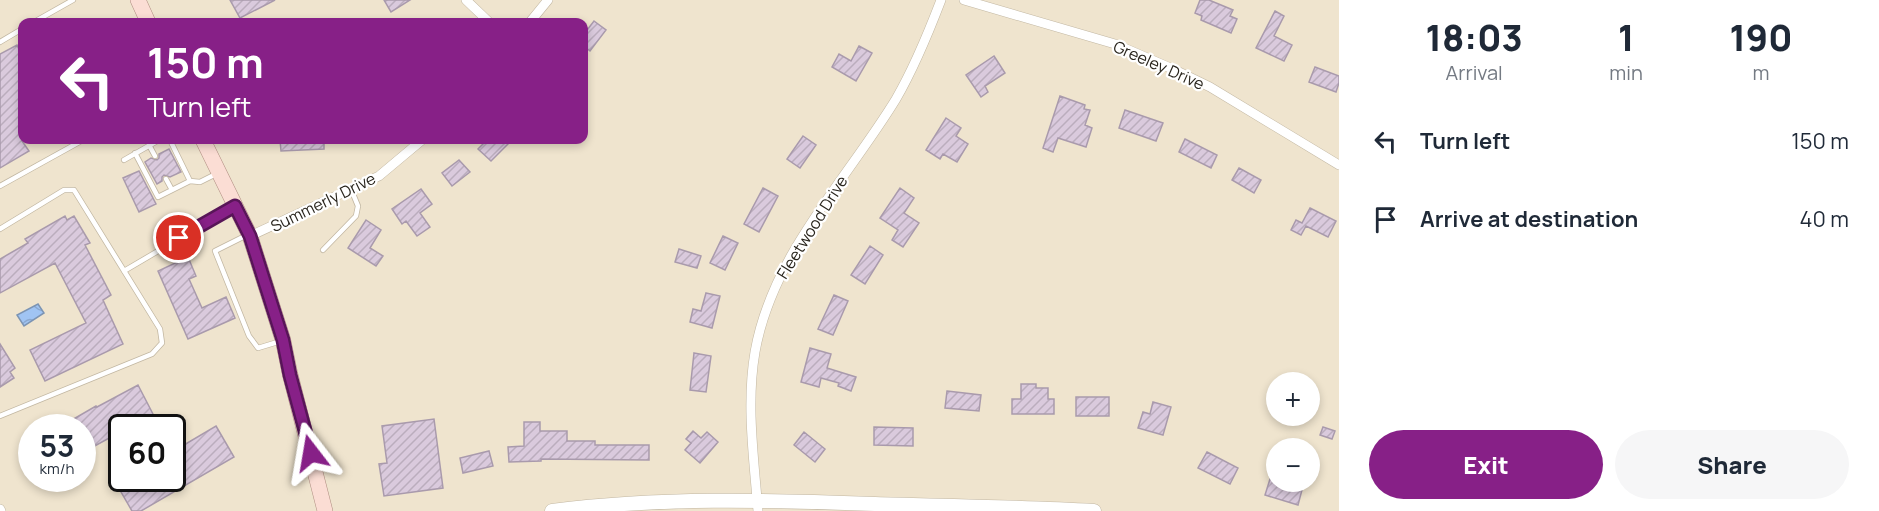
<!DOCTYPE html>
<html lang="en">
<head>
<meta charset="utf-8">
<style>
  body { margin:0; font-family:Manrope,sans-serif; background:#f6f6f7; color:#1f2937; height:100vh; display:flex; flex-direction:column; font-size:22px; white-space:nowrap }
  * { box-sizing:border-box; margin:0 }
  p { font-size:20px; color:#747a83 }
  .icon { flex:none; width:33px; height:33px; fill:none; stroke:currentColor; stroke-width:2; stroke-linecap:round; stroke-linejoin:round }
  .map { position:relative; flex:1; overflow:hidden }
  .details { display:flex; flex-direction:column; background:#fff; width:540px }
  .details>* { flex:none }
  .guide { position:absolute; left:18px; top:18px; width:570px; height:126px; border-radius:12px; box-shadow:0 3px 9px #0003; background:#872087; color:#fff; overflow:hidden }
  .buttons { position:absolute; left:1266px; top:372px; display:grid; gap:12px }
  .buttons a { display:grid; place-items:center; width:54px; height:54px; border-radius:50%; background:#fff; box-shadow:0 3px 9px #0003; font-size:30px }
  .speed { position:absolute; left:18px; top:414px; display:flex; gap:12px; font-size:30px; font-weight:700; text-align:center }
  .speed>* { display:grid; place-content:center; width:78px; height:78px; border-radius:50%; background:#fff; box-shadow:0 3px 9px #0003; line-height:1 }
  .speed small { font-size:15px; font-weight:400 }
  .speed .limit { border:3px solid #111; border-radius:9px; background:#fff; color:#111 }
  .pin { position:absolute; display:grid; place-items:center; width:51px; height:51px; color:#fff; margin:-26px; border:3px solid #fff; border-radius:50%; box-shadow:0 2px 6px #0007 }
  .me { position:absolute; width:66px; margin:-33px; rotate:346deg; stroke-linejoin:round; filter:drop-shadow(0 0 4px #0008) }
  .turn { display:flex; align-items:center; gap:21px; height:126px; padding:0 30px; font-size:27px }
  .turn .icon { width:78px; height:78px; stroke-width:2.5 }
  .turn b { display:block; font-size:42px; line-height:51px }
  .eta { display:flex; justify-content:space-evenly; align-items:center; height:102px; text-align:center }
  .eta b { font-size:36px; font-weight:800; line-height:42px }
  .primary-button { display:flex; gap:12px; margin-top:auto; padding:12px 30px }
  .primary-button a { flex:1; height:69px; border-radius:36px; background:#872087; color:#fff; font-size:24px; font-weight:800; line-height:69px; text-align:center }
  .primary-button a+a { background:#f6f6f7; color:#1f2937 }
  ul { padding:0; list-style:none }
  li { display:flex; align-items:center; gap:18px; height:78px; padding:0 30px }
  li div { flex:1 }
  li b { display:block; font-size:22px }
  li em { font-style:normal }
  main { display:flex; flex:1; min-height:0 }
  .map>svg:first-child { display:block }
  .water { fill:url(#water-waves); stroke:#7c94b3; stroke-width:1.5 }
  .building { fill:url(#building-hatch); stroke:#a99aac; stroke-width:1.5 }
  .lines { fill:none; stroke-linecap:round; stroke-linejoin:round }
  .lane-casing { stroke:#c2b7a2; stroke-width:6 }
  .street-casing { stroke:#c2b7a2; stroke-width:10 }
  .secondary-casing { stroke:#c2b7a2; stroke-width:15 }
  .primary-casing { stroke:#b08e82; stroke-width:16 }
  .lane { stroke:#fff; stroke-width:4.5 }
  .street { stroke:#fff; stroke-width:9 }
  .secondary { stroke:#fff; stroke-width:14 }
  .primary { stroke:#fbddd4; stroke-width:15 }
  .route-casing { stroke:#581558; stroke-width:15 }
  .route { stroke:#872087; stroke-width:10 }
  .labels { text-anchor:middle; stroke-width:4.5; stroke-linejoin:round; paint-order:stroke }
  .street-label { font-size:16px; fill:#29251d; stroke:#fff }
</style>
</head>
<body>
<main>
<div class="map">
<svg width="1339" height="511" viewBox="0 0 1339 511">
  <defs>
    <pattern id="water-waves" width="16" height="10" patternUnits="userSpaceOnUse" patternTransform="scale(1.5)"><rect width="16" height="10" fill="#a0c4f3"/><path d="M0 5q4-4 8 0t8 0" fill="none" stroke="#8aa8d0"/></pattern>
    <pattern id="building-hatch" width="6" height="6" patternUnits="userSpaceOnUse" patternTransform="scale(1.5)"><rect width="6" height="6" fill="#dacadd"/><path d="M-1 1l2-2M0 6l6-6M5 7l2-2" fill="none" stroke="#bbadbd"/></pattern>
  </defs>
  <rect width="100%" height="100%" fill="#efe4ce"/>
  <!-- water -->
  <path class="water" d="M38,304L44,313L24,326L17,315Z"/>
  <!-- building -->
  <path class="building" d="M230,0H275L240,18Z
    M384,0H410L391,12Z
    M1200,0H1209L1233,10L1230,16L1237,19L1231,33L1201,20L1202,16L1195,13Z
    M1275,11L1284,16L1274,36L1292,45L1284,61L1256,48Z
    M594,21L606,30L590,51L584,46V34Z
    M17,45L22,56V141L29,151L0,168V54Z
    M859,46L872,53L856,81L832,67L839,54L851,61Z
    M994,56L1005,73L985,86L988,92L981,97L966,75Z
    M1315,67L1339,76V83L1336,92L1309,82Z
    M1060,96L1085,105L1084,109L1090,110L1085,125L1092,128L1086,147L1058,138L1053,152L1043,148Z
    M1125,110L1163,123L1156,141L1119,128Z
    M946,118L961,128L956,136L968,144L957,162L943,154L940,159L926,150Z
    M803,136L816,145L800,168L787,159Z
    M1185,139L1217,155L1211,168L1179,152Z
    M280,140H324V149L281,151Z
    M487,140H512L491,161L478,149Z
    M169,149L181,172L170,177L164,175L162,177V181L157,184L145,162L151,158L157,160L159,158V154Z
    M459,160L470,172L452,186L442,173Z
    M1239,168L1261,180L1254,193L1232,180Z
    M139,171L156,204L139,212L123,178Z
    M763,188L778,196L759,232L744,224Z
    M900,188L914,198L904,213L919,223L903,247L892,240L898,230L880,218Z
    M421,189L432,204L420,213L430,227L417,236L406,221L402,224L392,209Z
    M1310,208L1336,221L1328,237L1306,226L1301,235L1291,230L1296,220L1302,223Z
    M65,216L67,220L74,216L90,243L85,245L111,295L103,300L123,344L45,381L30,350L86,323L55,263L0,293V259L28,243L25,239Z
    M366,220L381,230L370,248L383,256L376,266L348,248Z
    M723,236L738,243L725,270L710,263Z
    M870,246L883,255L865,284L851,275Z
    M679,249L701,256L697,268L675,262Z
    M188,257L196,276L189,279L202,308L226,297L235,318L188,339L158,271Z
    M706,293L720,296L712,328L690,322L693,309L701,311Z
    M834,295L848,301L833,335L818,329Z
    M0,344L15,368L10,372L14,378L0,387Z
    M810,348L831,354L827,368L856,377L851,391L838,386L839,383L821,378L819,387L801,382Z
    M694,353L711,356L706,392L690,390Z
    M1021,384H1036V388H1048V399H1054V414H1012V399H1021Z
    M138,385L155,418L137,428H122V431L82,453V428H58L96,406L97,407Z
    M947,391L981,395L979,411L945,408Z
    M1076,397H1109V416H1076Z
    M1153,402L1171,407L1163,435L1138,428L1143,412L1150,414Z
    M434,419L443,488L384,496L379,464L387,463L382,426Z
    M524,422H540V431H567V441H595V445H649V460L541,459V461L509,462L508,447L524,446Z
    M216,426L234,457L141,511H132L117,485L127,478H172V452Z
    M874,427L913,428V446L874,445Z
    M1323,427L1335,431L1332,439L1320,435Z
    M693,431L701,438L707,432L718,442L700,463L685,450L691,443L686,439Z
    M804,432L825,449L815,462L794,445Z
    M32,441V466L21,447Z
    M489,451L493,466L463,473L460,458Z
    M1207,452L1238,468L1230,484L1198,468Z
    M1270,479L1302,490L1298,505L1265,495Z"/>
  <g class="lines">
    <!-- lane casing -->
    <g class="lane-casing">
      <path id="lane" d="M34,22L73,0
        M0,42L22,29
        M149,145L155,156
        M135,153L158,197L190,181L170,140
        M124,160L159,140
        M166,179L172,190
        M190,181L200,182L218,173
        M0,186L83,140
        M0,229L64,190H74L160,329L162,343L152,354L0,416
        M247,235L215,251L249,336L258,348L281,341
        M323,250L356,216L358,206L351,189
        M124,271L233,207"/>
    </g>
    <!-- street casing -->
    <g class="street-casing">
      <path id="street" d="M466,0L489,22
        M964,0L1115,44L1175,70L1210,87L1339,165
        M530,22L548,0
        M250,236L379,176L422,140
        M0,509L1,511
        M758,511C754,459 746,404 755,352C772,255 846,181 896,99C914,68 928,34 941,0"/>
    </g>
    <!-- secondary casing -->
    <g class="secondary-casing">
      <path id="secondary" d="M552,511C659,497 767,500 875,504C948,506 1021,507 1094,511"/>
    </g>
    <!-- primary casing -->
    <g class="primary-casing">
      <path id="primary" d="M138,0L148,22
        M203,140L250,236L283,340L290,374L325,511"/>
    </g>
    <!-- lane -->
    <use href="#lane" class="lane"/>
    <!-- street -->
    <use href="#street" class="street"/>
    <!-- secondary -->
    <use href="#secondary" class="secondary"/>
    <!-- primary -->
    <use href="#primary" class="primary"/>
  </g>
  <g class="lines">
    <!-- route casing -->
    <g class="route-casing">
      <path id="route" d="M179,238L235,206L250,236L283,340L290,375L311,453"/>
    </g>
    <!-- route -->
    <use href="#route" class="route"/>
  </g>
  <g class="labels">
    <!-- street labels -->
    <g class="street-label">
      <text transform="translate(1159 65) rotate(24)" y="6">Greeley Drive</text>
      <text transform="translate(323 202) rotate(-26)" y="6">Summerly Drive</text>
      <text transform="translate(812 227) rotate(-58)" y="6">Fleetwood Drive</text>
    </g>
  </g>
</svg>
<div class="buttons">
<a>+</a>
<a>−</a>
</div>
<div class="speed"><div>53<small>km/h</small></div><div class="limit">60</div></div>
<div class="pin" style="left:179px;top:238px;background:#d93025"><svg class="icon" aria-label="arrive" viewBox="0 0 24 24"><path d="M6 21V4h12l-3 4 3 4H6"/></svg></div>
<svg class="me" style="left:311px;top:453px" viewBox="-20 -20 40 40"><path d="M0-17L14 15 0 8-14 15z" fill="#872087" stroke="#fff" stroke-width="4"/></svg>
<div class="guide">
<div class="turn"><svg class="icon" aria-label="left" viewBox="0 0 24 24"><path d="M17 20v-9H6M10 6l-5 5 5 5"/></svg><div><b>150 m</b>Turn left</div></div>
</div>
</div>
<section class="details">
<div class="eta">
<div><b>18:03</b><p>Arrival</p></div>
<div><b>1</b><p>min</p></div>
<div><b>190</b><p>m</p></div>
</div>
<ul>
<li><svg class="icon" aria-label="left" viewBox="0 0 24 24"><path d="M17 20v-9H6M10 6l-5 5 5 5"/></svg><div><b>Turn left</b></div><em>150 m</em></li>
<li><svg class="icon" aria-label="arrive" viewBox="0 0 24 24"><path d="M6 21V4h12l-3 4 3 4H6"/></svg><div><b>Arrive at destination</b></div><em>40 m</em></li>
</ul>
<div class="primary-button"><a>Exit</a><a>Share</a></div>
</section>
</main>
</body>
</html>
